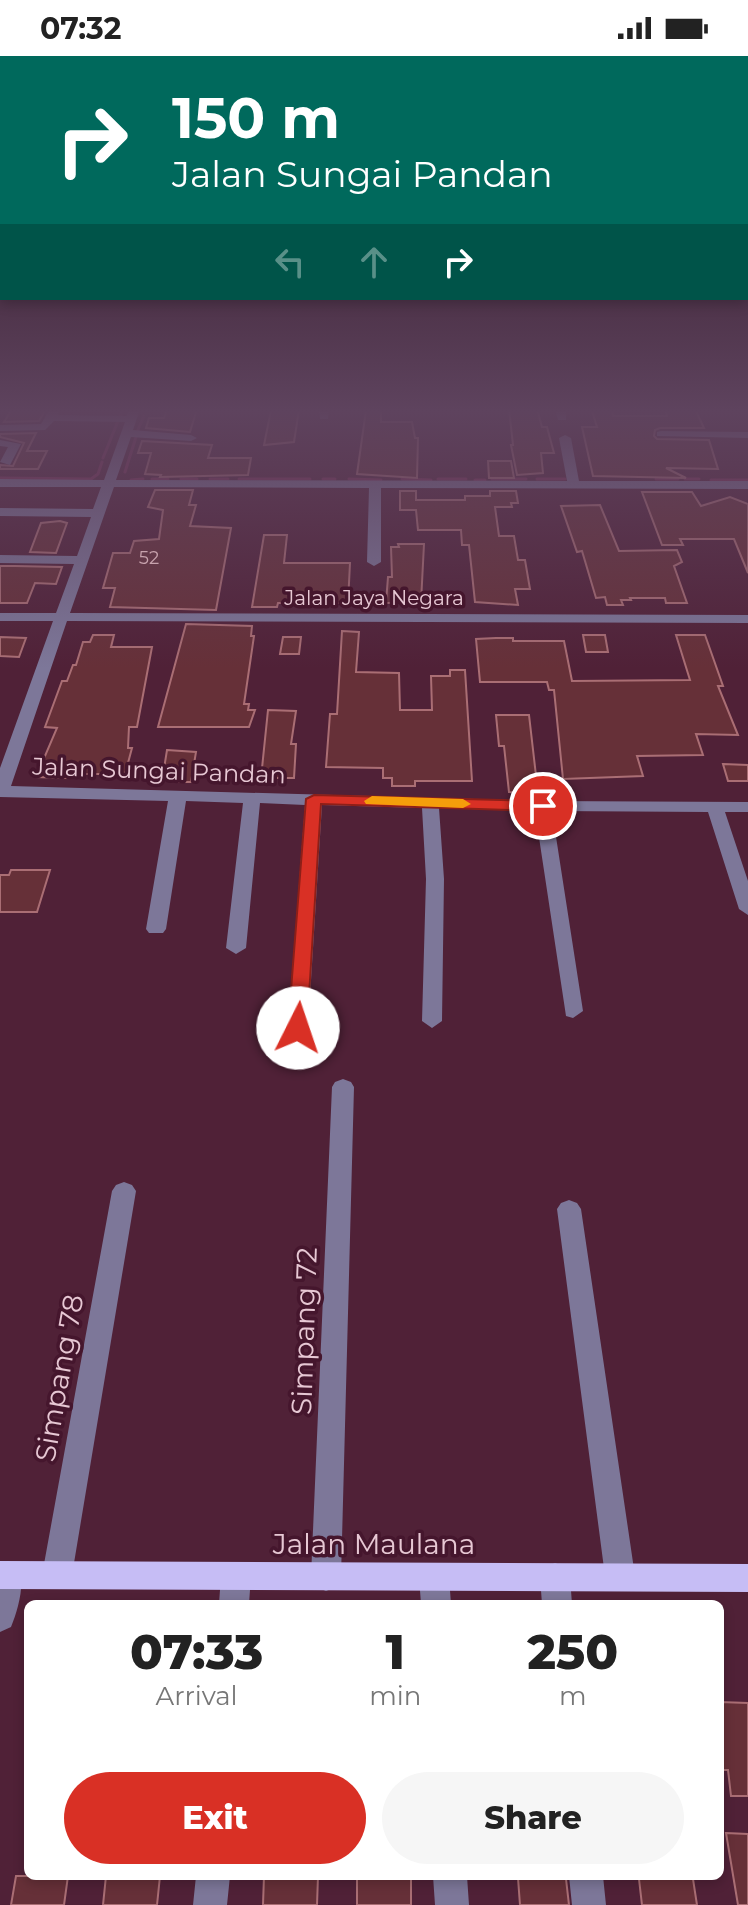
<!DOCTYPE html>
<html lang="en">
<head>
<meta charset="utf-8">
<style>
  body { margin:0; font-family:Montserrat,sans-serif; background:#f6f6f6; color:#222; height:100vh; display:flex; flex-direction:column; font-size:30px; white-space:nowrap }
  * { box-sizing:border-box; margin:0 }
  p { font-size:26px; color:#767676 }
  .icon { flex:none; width:44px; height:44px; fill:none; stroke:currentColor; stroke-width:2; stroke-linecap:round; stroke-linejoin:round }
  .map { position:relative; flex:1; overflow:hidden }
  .panel { position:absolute; left:24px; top:1544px; width:700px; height:280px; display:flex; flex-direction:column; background:#fff; border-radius:12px; box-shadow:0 4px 12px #0003 }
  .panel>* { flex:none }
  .hud { position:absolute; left:0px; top:0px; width:748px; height:244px; box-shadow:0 4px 12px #0003; background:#00695c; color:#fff; overflow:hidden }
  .pin { position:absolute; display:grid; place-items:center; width:68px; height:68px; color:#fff; margin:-34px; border:4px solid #fff; border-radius:50%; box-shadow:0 2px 8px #0007 }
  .me { position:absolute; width:88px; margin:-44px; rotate:4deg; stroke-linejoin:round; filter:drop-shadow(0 0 6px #0008) }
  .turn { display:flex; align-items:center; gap:28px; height:168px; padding:0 40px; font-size:36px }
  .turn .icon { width:104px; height:104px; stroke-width:2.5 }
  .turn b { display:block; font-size:56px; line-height:68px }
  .lanes { display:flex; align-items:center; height:76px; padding:0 40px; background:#0003; justify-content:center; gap:40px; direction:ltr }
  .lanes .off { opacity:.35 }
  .eta { display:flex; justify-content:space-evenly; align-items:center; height:136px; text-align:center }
  .eta b { font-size:48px; font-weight:800; line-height:56px }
  .primary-button { display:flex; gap:16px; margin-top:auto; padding:16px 40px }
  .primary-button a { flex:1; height:92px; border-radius:48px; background:#d93025; color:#fff; font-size:32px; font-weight:800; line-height:92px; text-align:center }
  .primary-button a+a { background:#f6f6f6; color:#222 }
  .status { display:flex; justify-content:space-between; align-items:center; height:56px; padding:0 40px; background:#fff; direction:ltr }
  .status svg { height:22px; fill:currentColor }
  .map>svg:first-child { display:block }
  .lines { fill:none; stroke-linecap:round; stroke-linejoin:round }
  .stream { stroke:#7d3056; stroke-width:3 }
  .building { fill:#663038; stroke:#aa6e74; stroke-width:2 }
  .minor { fill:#7d7799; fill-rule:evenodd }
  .major { fill:#c6bdf5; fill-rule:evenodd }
  .route { fill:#d93025; stroke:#8d1f18; stroke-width:2 }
  .slow { fill:#f59e0b }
  .labels { text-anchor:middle; stroke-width:7; stroke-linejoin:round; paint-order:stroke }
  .far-number-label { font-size:18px; fill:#c7a2ad }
  .far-street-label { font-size:20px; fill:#e7c8d4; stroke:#45162d }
  .street-label { font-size:24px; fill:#e7c8d4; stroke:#45162d }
  .near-street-label { font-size:28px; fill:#e7c8d4; stroke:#45162d }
</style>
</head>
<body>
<div class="status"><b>07:32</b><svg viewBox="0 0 49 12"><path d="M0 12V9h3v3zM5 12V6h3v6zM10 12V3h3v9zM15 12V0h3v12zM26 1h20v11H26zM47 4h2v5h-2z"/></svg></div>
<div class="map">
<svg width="748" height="1849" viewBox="0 0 748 1849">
  <rect width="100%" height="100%" fill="#502137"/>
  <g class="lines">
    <!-- stream -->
    <path class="stream" d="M746,353L748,356
      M120,361L123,353
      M137,376L144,360
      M103,402L118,365
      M125,416L136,381
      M0,422L91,423L98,418L102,406
      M152,423H168
      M181,423H197
      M210,423H228
      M239,423H310
      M323,423H335
      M349,423L381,424
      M402,423L431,424
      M438,423H466
      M492,423H526
      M537,423H565
      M656,423H678
      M685,423H699
      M131,424L143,423
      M475,424H485
      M711,424H748"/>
  </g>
  <!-- building -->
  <path class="building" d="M24,353H46L39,365L4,366L11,355Z
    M167,353H197L190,376L146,372L149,362H164Z
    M509,353H537L542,371H547L554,397H541L543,417L517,419L511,389H513Z
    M595,353H612L613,360H667L665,353H695L704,372H660L655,374L654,380L657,383L709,384L718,413L666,412L686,422L593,420L582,371H597L592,355Z
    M271,354H299L294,386L264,389Z
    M366,354H381V366H412L415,382H418L417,422L357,418Z
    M36,377L27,395H47L38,413H0V409L13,410L24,387L0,381V378Z
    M142,385L212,389L208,402H251L248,419L160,421L161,419L145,418L151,397H138Z
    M488,405H511L514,422H489Z
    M155,434H193L189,449H196L190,470L231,472L216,554L110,551L115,532H103L113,497H130L134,485L159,483L163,454L148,451Z
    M400,435H416V444H465V440H490V435H516L518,447H511L512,451H495L499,480H514L518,504H525L530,533H515L518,549L475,546L469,489H462L461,474H418L416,454H400Z
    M642,436H692L701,450L730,441L748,448V517L734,483H680L683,489H662Z
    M600,449L619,495L677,494L682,506L674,510L687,547H666L665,542H630L631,544H621L623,549H607L605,541L596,542L582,495L577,496L561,450Z
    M60,465L67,467L56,497L30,496L41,467Z
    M264,479H287L284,507H350L348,547H278L277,551H252Z
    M398,488H424L421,546L386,547L388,521H392L391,491H399Z
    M0,510H15L62,511L56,528L35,527L27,547H0Z
    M186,568L252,570L251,580H254L244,648H249L248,654H255L249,671H158Z
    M342,575L359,576L356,616L399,617L400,654H432L431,620H450V614H465L472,725H415V730H392V722H383V712L326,711L330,658H337Z
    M93,579H114L111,591H152L137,671H129L128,692H132L125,718H68L67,722L36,721L57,672L45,671L62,625H67L73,609H76L83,586H90Z
    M583,579H605L608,596H586Z
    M676,579H705L723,630H718L738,679L696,678L703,699L637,700L643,720L563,723L554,634H549L547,626H480L476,583L496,582H513V585H564L572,625L690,624Z
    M0,581L26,582L19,601L0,600Z
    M283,581H301L299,598H280Z
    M268,654L296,655L291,688H296L294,722H261Z
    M496,659H529L538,737L509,736L504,690H499Z
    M167,694L196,696L191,726H177L178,719H163Z
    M723,708L748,709V725H728Z
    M11,814H50L37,856H0V819H9Z
    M720,1646L748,1647V1740H731L728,1714H720Z
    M726,1777L748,1778V1849H738Z
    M16,1820H68L64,1849H11Z
    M106,1820H160L157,1849H103Z
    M264,1820H318L317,1849H263Z
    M357,1820H411V1849H357Z
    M518,1822L566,1823L569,1849H520Z
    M639,1823H693L697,1849H642Z"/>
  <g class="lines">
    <!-- minor -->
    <path class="minor" d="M50,353H61L58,359L127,360L129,353H140L133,374L191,379L197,382L191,385L131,381L116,424L567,425L559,382L565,379L571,382L579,425H748V433L381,432V506L374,510L367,506L369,432L114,431L70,557L748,559V567L67,565L11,730L543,745L748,746V756H725L748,825V859L739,853L708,756L552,755L583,955L573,962L566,960L535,755L439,752L444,823L442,965L432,972L422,965L426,823L422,752L322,749L308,972L298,979L288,972L305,749L260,747L246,892L236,898L226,892L243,747L186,745L166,873L163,877H149L146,873L168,745L0,741V712L53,565H0V557H56L74,508L0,507V499L77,500L91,461L0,460V452L93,453L101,431H0V423L104,424L125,366L54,365L45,374L0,375V369L41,368Z
      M319,353H329L328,363H320Z
      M555,353H566V364H558Z
      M661,375L748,376V382L657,380V376Z
      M0,384L21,388L10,409L0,406L8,391L0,390Z
      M343,1023L351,1026L354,1031L341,1521L336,1531L326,1535L316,1531L311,1521L332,1031L335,1026Z
      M124,1126L132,1129L136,1135L72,1519L67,1529L57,1533L47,1529L42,1519L112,1135L116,1129Z
      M569,1144L577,1147L581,1153L635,1520L630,1530L620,1534L610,1530L605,1520L557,1153L561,1147Z
      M8,1505L18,1509C26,1526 18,1554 11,1571L0,1576V1508Z
      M236,1506L246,1510L251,1520L249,1548H219L221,1520L226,1510Z
      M434,1507L444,1511L449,1521L451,1548H421L419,1521L424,1511Z
      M555,1507L565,1511L570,1521L572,1548H542L540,1521L545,1511Z
      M196,1820H230L227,1849H193Z
      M433,1820H467L469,1849H435Z
      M569,1820H603L606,1849H572Z"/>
    <!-- major -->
    <path class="major" d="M0,1505L748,1508V1536L0,1533Z"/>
  </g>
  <!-- sky -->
  <linearGradient id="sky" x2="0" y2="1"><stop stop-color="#2c121e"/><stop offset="0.58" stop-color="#5e435e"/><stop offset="1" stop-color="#5e435e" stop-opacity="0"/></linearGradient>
  <rect width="748" height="612" fill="url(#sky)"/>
  <!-- route -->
  <path class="route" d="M314,739L543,745L551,750L543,755L321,748L307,972L298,978L288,972L306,743Z"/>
  <!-- slow -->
  <path class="slow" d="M372,740L463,743L471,748L463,752L366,748L364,745Z"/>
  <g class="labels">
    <!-- far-number labels -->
    <g class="far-number-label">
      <text x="149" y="508">52</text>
    </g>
    <!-- far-street labels -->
    <g class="far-street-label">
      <text x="374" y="549">Jalan Jaya Negara</text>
    </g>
    <!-- street labels -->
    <g class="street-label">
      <text transform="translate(159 715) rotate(2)" y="8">Jalan Sungai Pandan</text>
    </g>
    <!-- near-street labels -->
    <g class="near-street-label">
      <text transform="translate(304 1275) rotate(-88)" y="10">Simpang 72</text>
      <text transform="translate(59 1322) rotate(-80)" y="10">Simpang 78</text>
      <text x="374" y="1498">Jalan Maulana</text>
    </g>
  </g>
</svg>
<div class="pin" style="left:543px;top:750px;background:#d93025"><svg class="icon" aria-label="arrive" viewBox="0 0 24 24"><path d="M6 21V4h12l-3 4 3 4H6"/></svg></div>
<svg class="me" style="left:298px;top:972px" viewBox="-20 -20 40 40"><circle r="19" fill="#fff"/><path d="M0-13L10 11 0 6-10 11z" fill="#d93025"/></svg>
<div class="hud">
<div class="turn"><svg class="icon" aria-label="right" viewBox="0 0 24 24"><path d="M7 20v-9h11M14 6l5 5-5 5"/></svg><div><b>150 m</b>Jalan Sungai Pandan</div></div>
<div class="lanes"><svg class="icon off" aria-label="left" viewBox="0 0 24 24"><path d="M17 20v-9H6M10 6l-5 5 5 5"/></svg><svg class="icon off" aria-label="ahead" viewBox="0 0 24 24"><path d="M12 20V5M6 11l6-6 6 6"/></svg><svg class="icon" aria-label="right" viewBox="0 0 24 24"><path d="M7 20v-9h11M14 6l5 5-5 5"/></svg></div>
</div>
<section class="panel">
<div class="eta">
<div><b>07:33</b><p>Arrival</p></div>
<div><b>1</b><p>min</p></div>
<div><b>250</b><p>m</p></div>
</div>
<div class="primary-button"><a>Exit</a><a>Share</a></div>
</section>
</div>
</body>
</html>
